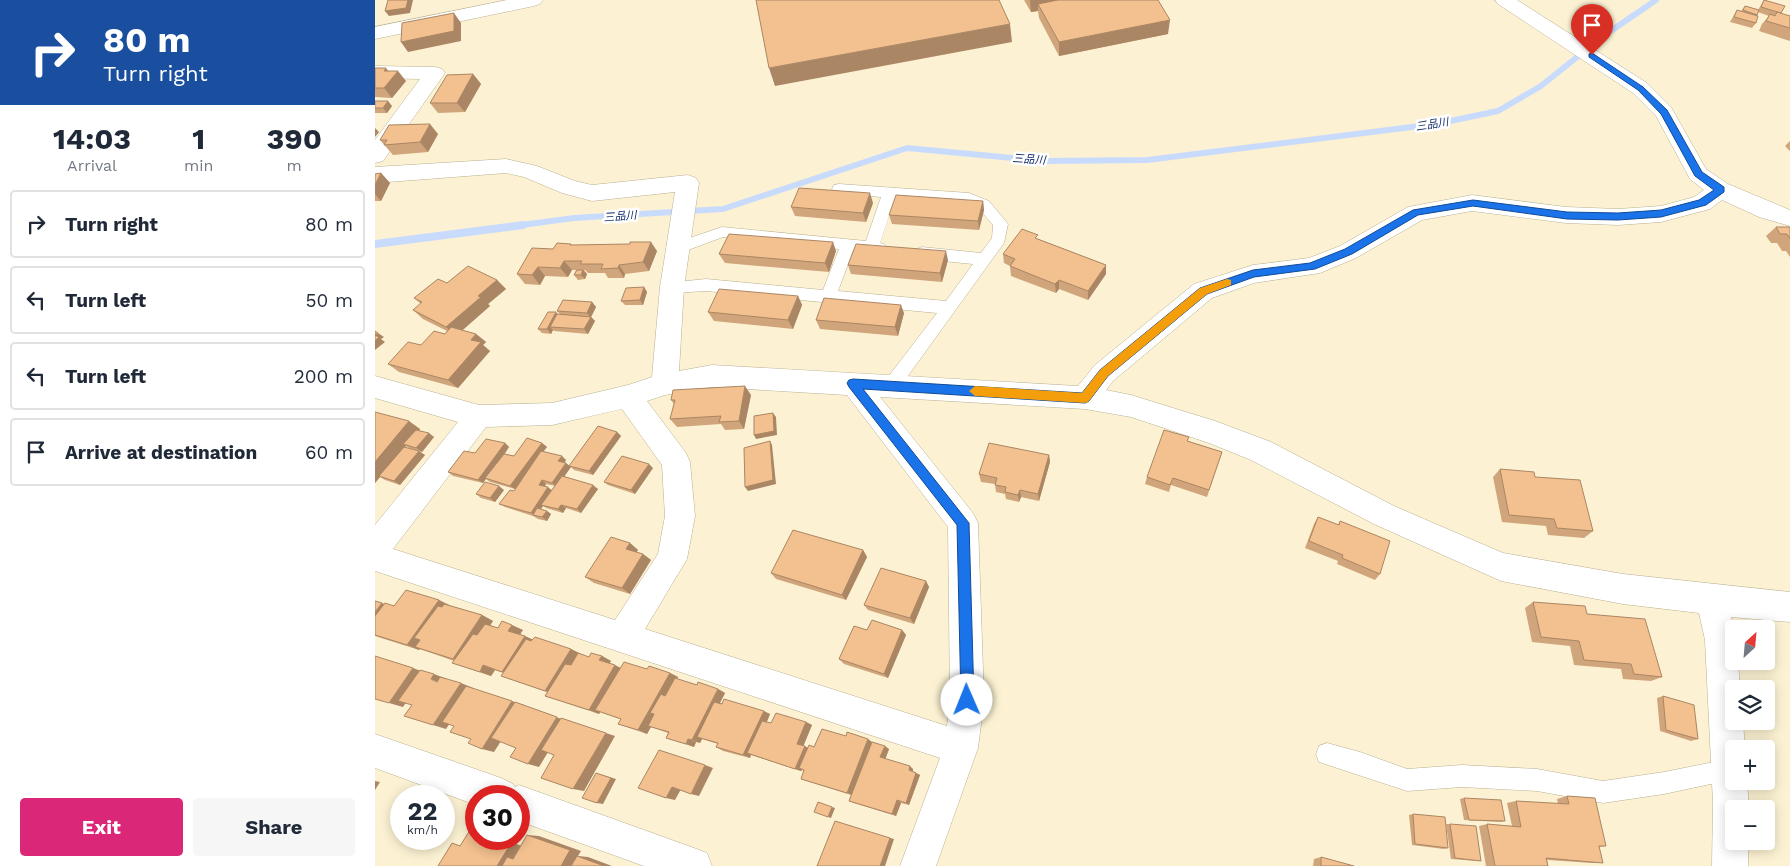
<!DOCTYPE html>
<html lang="en">
<head>
<meta charset="utf-8">
<style>
  body { margin:0; font-family:"Work Sans","Noto Sans JP",sans-serif; background:#f6f6f7; color:#1f2937; height:100vh; display:flex; flex-direction:column; font-size:19px; white-space:nowrap }
  * { box-sizing:border-box; margin:0 }
  p { font-size:16px; color:#747a83 }
  .icon { flex:none; width:28px; height:28px; fill:none; stroke:currentColor; stroke-width:2; stroke-linecap:round; stroke-linejoin:round }
  .map { position:relative; flex:1; overflow:hidden }
  .details { display:flex; flex-direction:column; background:#fff; width:375px }
  .details>* { flex:none }
  .banner { background:#1a4fa0; color:#fff; overflow:hidden }
  .needle { width:32px; rotate:26deg }
  .buttons { position:absolute; left:1350px; top:620px; display:grid; gap:10px }
  .buttons a { display:grid; place-items:center; width:50px; height:50px; border-radius:5px; background:#fff; box-shadow:0 2px 12px #0003; font-size:25px }
  .speed { position:absolute; left:15px; top:785px; display:flex; gap:10px; font-size:25px; font-weight:700; text-align:center }
  .speed>* { display:grid; place-content:center; width:65px; height:65px; border-radius:50%; background:#fff; box-shadow:0 2px 12px #0003; line-height:1 }
  .speed small { font-size:12px; font-weight:400 }
  .speed .limit { border:8px solid #d22; background:#fff; color:#111 }
  .pin { position:absolute; display:grid; place-items:center; width:42px; height:42px; color:#fff; margin:-51px -21px; border-radius:50% 50% 50% 0; rotate:-45deg; box-shadow:0 0 5px #0007 }
  .pin .icon { rotate:45deg }
  .me { position:absolute; width:55px; margin:-28px; rotate:359deg; stroke-linejoin:round; filter:drop-shadow(0 0 4px #0008) }
  .turn { display:flex; align-items:center; gap:18px; height:105px; padding:0 20px; font-size:22px }
  .turn .icon { width:65px; height:65px; stroke-width:2.5 }
  .turn b { display:block; font-size:35px; line-height:42px }
  .eta { display:flex; justify-content:space-evenly; align-items:center; height:85px; text-align:center }
  .eta b { font-size:30px; font-weight:700; line-height:35px }
  .cta { display:flex; gap:10px; margin-top:auto; padding:10px 20px }
  .cta a { flex:1; height:58px; border-radius:5px; background:#db2777; color:#fff; font-size:20px; font-weight:700; line-height:58px; text-align:center }
  .cta a+a { background:#f6f6f7; color:#1f2937 }
  ul { padding:0; list-style:none }
  li { display:flex; align-items:center; gap:15px; height:68px; margin:0 10px 8px; padding:0 10px; border:2px solid #e0e1e3; border-radius:5px }
  li div { flex:1 }
  li b { display:block; font-size:19px }
  li em { font-style:normal }
  main { display:flex; flex:1; min-height:0 }
  .map>svg:first-child { display:block }
  .lines { fill:none; stroke-linecap:round; stroke-linejoin:round }
  .stream-far1 { stroke:#c9dbfd; stroke-width:6 }
  .stream { stroke:#c9dbfd; stroke-width:8 }
  .service-casing { stroke:#b9b092; stroke-width:1 }
  .minor-casing { stroke:#b9b092; stroke-width:1 }
  .service { fill:#fff; fill-rule:evenodd }
  .minor { fill:#fff; fill-rule:evenodd }
  .wall { fill:#d1a57b; fill-rule:evenodd }
  .shaded-wall { fill:#aa8664 }
  .building { fill:#f3c08f; stroke:#aa8664 }
  .route { fill:#1a73e8; stroke:#114b97 }
  .slow { fill:#f59e0b }
  .labels { text-anchor:middle; stroke-width:5; stroke-linejoin:round; paint-order:stroke }
  .far-water-label { font-size:11px; font-style:italic; fill:#0e2767; stroke:#fff }
</style>
</head>
<body>
<main>
<section class="details">
<div class="banner">
<div class="turn"><svg class="icon" aria-label="right" viewBox="0 0 24 24"><path d="M7 20v-9h11M14 6l5 5-5 5"/></svg><div><b>80 m</b>Turn right</div></div>
</div>
<div class="eta">
<div><b>14:03</b><p>Arrival</p></div>
<div><b>1</b><p>min</p></div>
<div><b>390</b><p>m</p></div>
</div>
<ul>
<li><svg class="icon" aria-label="right" viewBox="0 0 24 24"><path d="M7 20v-9h11M14 6l5 5-5 5"/></svg><div><b>Turn right</b></div><em>80 m</em></li>
<li><svg class="icon" aria-label="left" viewBox="0 0 24 24"><path d="M17 20v-9H6M10 6l-5 5 5 5"/></svg><div><b>Turn left</b></div><em>50 m</em></li>
<li><svg class="icon" aria-label="left" viewBox="0 0 24 24"><path d="M17 20v-9H6M10 6l-5 5 5 5"/></svg><div><b>Turn left</b></div><em>200 m</em></li>
<li><svg class="icon" aria-label="arrive" viewBox="0 0 24 24"><path d="M6 21V4h12l-3 4 3 4H6"/></svg><div><b>Arrive at destination</b></div><em>60 m</em></li>
</ul>
<div class="cta"><a>Exit</a><a>Share</a></div>
</section>
<div class="map">
<svg width="1415" height="866" viewBox="0 0 1415 866">
  <rect width="100%" height="100%" fill="#fcf2d3"/>
  <g class="lines">
    <!-- stream-far1 -->
    <path class="stream-far1" d="M139,226L199,218L348,209L532,148L670,161L772,160L1061,124L1123,111L1166,86L1227,37L1281,0"/>
    <!-- stream -->
    <path class="stream" d="M0,244L148,225"/>
    <!-- service casing -->
    <g class="service-casing">
      <path id="service" d="M464,184L594,193L614,201L633,224L629,243L522,391L516,393L510,391L508,386L510,381L562,313L331,291L297,293L292,291L289,287L292,283L331,279L448,290L464,249L348,237L302,254L297,252L294,248L297,244L347,227L491,241L506,197L459,193L457,189L459,185ZM520,198L592,203L604,209L618,225L617,238L606,253L547,247L542,249L539,253L542,257L547,259L598,264L571,301L463,291L478,251L504,254L509,252L512,248L509,244L505,243Z
        M952,743L985,752L1032,769L1087,765L1162,769L1228,781L1289,772L1354,759L1359,761V779L1289,794L1228,803L1162,791L1087,787L1032,791L944,762L941,754L944,746Z"/>
    </g>
    <!-- minor casing -->
    <g class="minor-casing">
      <path id="minor" d="M132,0H168L165,4L159,6L0,39V27Z
        M1120,0H1142L1272,83L1296,107L1331,169L1353,184L1415,210V226L1384,217L1347,200L1335,209L1286,222L1243,225L1191,223L1097,211L1047,220L981,258L945,273L879,283L837,298L738,381L731,390L756,395L840,421L896,442L1019,506L1128,553L1248,574L1415,592V622L1356,617L1359,629V661H1363L1365,689H1359V721H1368L1370,749H1359V781H1372L1374,809H1359V841H1373V866H1337L1338,803L1330,640L1324,613L1248,604L1126,581L999,524L876,460L834,443L756,417L710,409L505,397L598,513L603,523L609,700L603,748L561,866H525L565,758L0,571V525L83,422L0,398V376L104,405L177,403L253,385L277,377L285,287L300,192L217,201L187,193L149,177L131,173L0,183V167L131,159L162,166L200,181L217,185L313,175L321,178L324,183L309,287L304,371L337,365L703,386L720,365L819,284L878,265L934,258L965,246L1033,207L1097,195L1191,207L1243,209L1286,206L1319,197L1329,190L1315,179L1281,116L1258,93L1123,4ZM337,387L472,395L573,527L575,700L572,726L270,629L312,559L320,516L315,462L311,453L272,401L290,395ZM247,409L287,465L290,516L283,554L240,620L18,549L111,427L177,425Z
        M0,66L60,67L67,69L70,73L8,161L0,163V140L45,79L0,78Z
        M0,734L126,778L138,784L140,787L144,785L319,848L332,853L337,866H269L144,821V796H101V805L0,768Z"/>
    </g>
    <!-- service -->
    <use href="#service" class="service"/>
    <!-- minor -->
    <use href="#minor" class="minor"/>
  </g>
  <!-- wall -->
  <path class="wall" d="M649,0H783L793,34L684,56L664,18L663,11L656,12Z
    M1389,0L1406,14L1415,16V41L1384,31L1387,24L1394,16L1383,12L1382,16L1381,23L1377,28L1355,22L1359,15L1362,10L1366,11L1370,6L1383,10Z
    M0,68L13,71L31,81L17,98L0,97Z
    M98,74L106,84L90,112L63,113L55,103Z
    M0,101L17,106L12,113H0Z
    M63,134L53,152L18,155L5,140Z
    M1415,141V151L1410,146Z
    M6,173L15,183L6,201H0V174Z
    M608,201L609,210L604,230L517,224L514,215Z
    M498,203L491,222L420,216L416,207Z
    M1401,227H1415V257L1411,251H1407L1402,243H1396L1391,236Z
    M663,239L731,265V274L713,300L684,289L681,293L636,276L635,266L629,263L628,254Z
    M196,244L197,245L282,251L274,271L250,274L249,278H233L230,273H213L210,270H209L212,274L210,279L203,280L199,275L201,270H197L193,277L170,276L165,285L150,284L142,274L178,249Z
    M461,251L454,272L350,263L344,254Z
    M573,260L567,282L476,274L473,265Z
    M122,280L131,289L113,304L115,306L87,330L101,334L111,342L108,345L115,351L83,388L24,372L13,364L46,345L70,334L72,331L48,319L38,310L46,304L39,298L72,283Z
    M269,287L272,292L268,305H250L246,301Z
    M423,296L427,305L418,329L339,321L333,312Z
    M217,302L221,307L216,317L220,321L213,334L179,331L178,330L176,334L167,333L163,329L182,314H185L182,311Z
    M529,313L523,336L445,329L441,320Z
    M376,395L369,429L350,430L346,424L302,427L295,419L299,404L296,400Z
    M0,412L45,429L44,430L59,437L47,452L34,448L31,446L30,447L50,455L25,485L10,480L5,477L0,483Z
    M242,432L246,436L218,475L199,470L196,467L189,476L223,489L206,513L191,508L188,513L171,508L168,506L166,509L172,511L176,514L172,521L163,519L158,516L130,507L124,504L139,491L149,476L140,489L115,482L111,479L108,483L78,476L73,472L100,453L130,443L134,447L130,454L139,456L167,443L172,447L168,451L191,460L189,463L194,466ZM171,484L180,486L177,490L170,486Z
    M813,441L847,452L832,497L796,485L794,492L770,484L772,477Z
    M674,455L675,462L664,501L646,497L644,502L631,499L630,494L621,492L620,484L606,482L604,474Z
    M278,468L260,494L233,485L229,482Z
    M1125,469L1160,477L1218,531L1209,538L1173,535L1171,526L1127,522L1118,477Z
    M129,490L120,502L106,498L101,494Z
    M943,517L963,525L965,521L1005,574L1000,580L962,564L963,561L930,548L939,524Z
    M255,543L263,550L261,552L268,554L276,560L255,594L219,583L210,577Z
    M488,550L492,557L471,600L401,579L396,573Z
    M551,581L554,587L539,624L493,610L489,605Z
    M64,600L76,606L107,615L118,621L115,625L123,628L148,630L145,634L158,640L196,649L206,654L214,657L227,656L236,661L234,663L246,668L272,669L295,673L303,677L302,679L322,685L343,689L350,693L345,703L395,714L392,722L396,723L431,722L437,725L428,746L433,748L439,747L471,736L497,742L514,749L510,759L538,769V771L541,773L545,775L534,805L526,803L521,816L479,803L474,801L476,795L432,781L426,779L429,771L427,770L426,771L376,755L375,758L348,751L341,747L343,744L327,739L325,743L321,742L319,747L291,738L293,733L276,727L272,734L243,724L246,719L225,712L224,714L170,696L172,692L126,676L129,673L120,670L116,676L77,663L79,661L45,649L44,650L0,636V601L9,604L19,606Z
    M1158,602L1212,614L1287,677L1276,681L1248,679L1246,669L1199,665L1195,646L1157,642L1150,608Z
    M492,630H527L531,635L513,678L469,664L464,659Z
    M1288,696L1323,739L1316,741L1285,731L1282,698Z
    M1192,796L1231,846L1224,847L1228,863H1217L1172,860L1173,866H1111L1104,826L1112,824L1137,826L1132,803L1141,801L1183,804L1182,799Z
    M1089,798L1130,821L1126,822L1089,820L1085,799Z
    M1038,814L1073,848L1069,849L1037,845L1034,815Z
    M1071,824H1075L1106,861H1102L1076,859Z
    M946,857L979,866H938L939,859Z"/>
  <!-- shaded-wall -->
  <path class="shaded-wall" d="M33,0H38L35,13L14,16L10,11Z
    M655,0H720L663,4V11L656,12Z
    M79,13L86,23V41L33,52L26,42Z
    M795,20L793,34L684,56V42Z
    M635,24L637,42L400,86L394,68Z
    M11,68L18,77L23,71L31,81L17,98L9,88V71Z
    M98,74L106,84L90,112L82,103Z
    M13,101L17,106L12,113L8,108Z
    M55,124L63,134L53,152L45,142Z
    M0,128L4,132L0,137Z
    M6,173L15,183L6,201L0,194V185Z
    M495,193L498,203L491,222L488,213Z
    M608,201L609,210L604,230L603,221Z
    M276,242L282,251L274,271L268,262Z
    M458,242L461,251L454,272L450,263Z
    M571,251L573,260L567,282L565,273Z
    M189,261L197,270L193,277L185,268Z
    M244,265L250,274L249,278L243,268Z
    M731,265V274L713,300V291Z
    M163,267L170,276L165,285L157,275Z
    M208,270L212,274L210,279L206,275Z
    M122,280L131,289L113,304L115,306L81,336L71,327L103,296Z
    M684,280V289L681,293L680,284Z
    M269,287L272,292L268,305L265,300Z
    M423,296L427,305L418,329L413,320Z
    M217,302L221,307L216,317L220,321L213,334L209,329L215,317L212,313Z
    M526,305L529,313L523,336L520,327Z
    M181,312L185,317L175,327L178,330L176,334L172,329Z
    M3,333L9,337L6,339L10,342L0,350V335Z
    M101,334L111,342L108,345L115,351L83,388L73,380L96,340Z
    M370,386L376,395L369,429L364,421Z
    M398,413L401,417L402,435L381,439L379,435Z
    M34,421L45,429L32,445L28,444L31,446L0,483V462Z
    M242,432L246,436L218,475L214,471Z
    M54,433L59,437L47,452L41,448Z
    M395,441L397,445L401,484L373,491L370,487Z
    M130,443L134,447L108,483L103,480Z
    M167,443L172,447L140,489L135,486Z
    M44,451L50,455L25,485L19,481Z
    M674,455L675,462L664,501L663,494Z
    M187,456L191,460L188,465L183,461Z
    M191,463L196,467L182,487L177,483Z
    M274,464L278,468L260,494L256,490Z
    M167,480L171,484L169,488L164,485Z
    M218,485L223,489L206,513L202,509Z
    M124,486L129,490L120,502L115,498Z
    M173,487L177,491L166,505L168,506L161,516L156,513Z
    M645,490L646,497L644,502L643,495Z
    M186,505L191,508L188,513L183,509Z
    M172,511L176,514L172,521L167,517Z
    M255,543L263,550L259,556L251,549Z
    M488,550L492,557L471,600L467,595Z
    M268,554L276,560L255,594L247,588Z
    M551,581L554,587L539,624L535,618Z
    M64,600L76,606L44,650L32,645Z
    M7,603L20,609L0,634V612Z
    M107,615L118,621L90,664L78,659Z
    M137,625L148,630L144,636L133,631Z
    M527,630L531,635L513,678L509,674Z
    M150,636L161,641L138,676L127,672Z
    M196,649L206,654L181,695L170,691Z
    M227,656L236,661L234,665L224,660Z
    M108,665L120,670L116,676L105,672Z
    M240,665L249,670L224,714L214,710Z
    M38,668L51,673L28,707L14,703Z
    M295,673L303,677L272,734L263,730Z
    M59,674L72,679L68,684L56,679Z
    M86,683L98,688L71,729L58,725Z
    M343,689L350,693L327,738L322,737L327,739L325,743L317,740Z
    M137,701L149,705L119,752L107,749Z
    M140,702L192,721L164,767L153,764Z
    M389,711L395,714L377,755L372,753L376,755L375,758L368,755Z
    M431,722L437,725L428,747L422,744Z
    M231,733L240,736L209,791L198,789Z
    M313,739L321,742L319,747L311,744Z
    M493,739L497,742L477,795L472,793Z
    M430,746L436,750L424,768L427,770L426,771L420,769Z
    M510,746L514,749L510,760L505,757Z
    M330,765L338,768L324,796L316,794Z
    M535,766L538,769L537,773L534,770Z
    M221,773L241,779L228,804L222,803Z
    M541,773L545,775L534,805L531,803Z
    M0,781L5,782L0,790Z
    M297,787L306,789L300,800L291,798Z
    M522,800L526,803L521,816L517,814Z
    M457,807L460,808L456,818L453,817Z
    M152,835L164,836L206,851L203,856L213,857L237,866H186Z
    M515,838L519,839L510,866H505Z
    M118,839H127L147,846L135,866H122Z"/>
  <!-- building -->
  <path class="building" d="M13,0H33L31,8L10,11Z
    M381,0H624L635,24L394,68Z
    M683,0H783L795,20L684,42L663,4Z
    M1389,0L1410,6L1406,13L1386,7Z
    M1370,6L1384,10L1382,15L1368,10Z
    M1362,10L1383,16L1381,23L1359,17Z
    M1402,12L1415,16V28L1391,21L1395,14L1400,16Z
    M79,13V31L26,42L27,23Z
    M0,68H11L9,71H23L9,88H0Z
    M98,74L82,103H55L72,75Z
    M0,101H13L8,108H0Z
    M55,124L45,142L9,145L12,140H5L14,125Z
    M6,173L0,185V174Z
    M424,188L495,193L488,213L416,207Z
    M521,195L608,201L603,221L514,215Z
    M1401,227H1415V239L1412,234H1405Z
    M647,229L663,235L660,238L731,265L713,291L684,280L680,284L635,266L640,259L628,254Z
    M354,234L458,242L450,263L344,254Z
    M255,242H276L268,262L244,265L243,268L226,269L228,264H205L207,261H189L185,268L163,267L157,275L142,274L157,248L178,249L182,243L196,244L195,245L255,244Z
    M481,244L571,251L565,273L473,265Z
    M93,266L122,280L103,296L106,297L71,327L38,310L47,302L39,298L63,279L72,283Z
    M202,270H208L206,275H199Z
    M269,287L265,300L246,301L251,288Z
    M344,289L423,296L413,320L333,312Z
    M449,298L526,305L520,327L441,320Z
    M188,300L217,302L212,313L182,311Z
    M173,312H181L172,329H163Z
    M182,314L216,317L209,329L175,327Z
    M76,327L101,334L96,340L106,342L73,380L13,364L33,342L46,345L59,331L70,334Z
    M0,331L3,333L0,335L4,337L0,341Z
    M370,386L364,421L344,422L346,416L295,419L300,400H296L298,390Z
    M0,412L34,421L0,462Z
    M398,413L399,431L379,435V416Z
    M223,426L242,432L214,471L194,466Z
    M41,430L54,433L41,448L28,444Z
    M789,430L814,437L812,441L847,452L834,490L798,478L795,485L772,477Z
    M152,438L167,443L135,486L110,478L129,454L139,456Z
    M111,439L130,443L103,480L73,472L89,451L100,453Z
    M395,441L398,480L370,487L369,448Z
    M614,443L674,455L663,494L645,490L643,495L630,492L631,487L620,485L622,478L604,474Z
    M29,447L44,451L19,481L4,476Z
    M166,451L187,456L183,461L191,463L177,483L167,480L164,485L173,487L156,513L124,504L135,490L139,491Z
    M247,456L274,464L256,490L229,482Z
    M1125,469L1159,472L1160,477L1205,480L1218,531L1182,528L1179,519L1134,515Z
    M187,476L218,485L202,509L186,505L183,509L166,505Z
    M110,482L124,486L115,498L101,494Z
    M162,508L172,511L167,517L158,515Z
    M943,517L964,525L965,521L1015,541L1005,574L967,558L968,555L934,541Z
    M418,530L488,550L467,595L396,573Z
    M236,537L255,543L251,549L268,554L247,588L210,577Z
    M506,568L551,581L535,618L489,605Z
    M31,590L64,600L32,645L0,635V616L10,603L19,606Z
    M0,601L7,603L0,612Z
    M1158,602L1210,606L1212,614L1270,619L1287,677L1259,674L1256,664L1209,660L1204,641L1166,637Z
    M69,604L107,615L78,659L40,647L45,640L39,638L63,606L67,607Z
    M497,620L527,630L509,674L464,659L479,626L492,630Z
    M127,621L137,625L133,631L150,636L127,672L108,665L105,672L77,663L98,634L102,635L110,624L123,628Z
    M160,637L196,649L170,691L126,676L151,639L156,641Z
    M203,653L214,657L216,653L227,656L224,660L240,665L214,710L170,696L190,664L196,665Z
    M0,656L38,668L14,703L0,699Z
    M249,662L272,669L274,666L295,673L263,730L243,724L246,719L220,710Z
    M45,670L59,674L56,679L62,682L65,677L86,683L58,725L29,716L37,705L23,701Z
    M300,678L322,685L323,682L343,689L317,740L313,739L311,744L291,738L294,732L273,726L279,714L275,713L286,694L290,696Z
    M91,686L137,701L107,749L93,743L96,739L75,732L79,726L67,722Z
    M1288,696L1319,705L1323,739L1291,730Z
    M349,699L389,711L368,755L341,747L343,743L322,737L339,702L347,704Z
    M140,702L182,717L153,764L135,757L141,748L116,738Z
    M401,713L431,722L422,744L430,746L420,769L372,753L387,721L396,723Z
    M186,718L231,733L198,789L166,778L179,755L166,750Z
    M447,729L471,736L472,732L493,739L472,793L426,779L429,770L424,768L434,745L439,747Z
    M497,742L510,746L505,757L535,766L534,770L541,773L531,803L522,800L517,814L474,801Z
    M284,750L330,765L316,794L297,787L291,798L263,788Z
    M221,773L236,778L222,803L207,798Z
    M1192,796L1220,798L1231,846H1224L1228,863L1171,858L1173,866H1120L1112,824L1146,827L1141,801L1194,804Z
    M1089,798L1126,800L1130,821L1094,820Z
    M443,802L457,807L453,817L439,812Z
    M1038,814L1070,817L1073,848L1040,844Z
    M460,821L515,838L505,866H442Z
    M1075,824L1101,826L1106,861L1080,858Z
    M95,830L101,832V839H118L135,845L122,866H63L77,843L85,846Z
    M152,835L195,850L186,866H127L132,857L138,859Z
    M202,856L229,866H196Z
    M946,857L979,866H946Z"/>
  <!-- route -->
  <path class="route" d="M1217,53L1268,87L1292,110L1327,172L1349,187V192L1331,205L1286,217L1243,220L1192,219L1098,206L1043,215L977,254L940,269L879,277L832,294L733,376L714,401L710,403L488,389L594,523L599,700L597,705L592,707L588,705L586,700L582,525L474,387L472,383L474,380L478,379L707,393L725,370L825,288L878,270L935,263L970,249L1038,210L1098,200L1192,212L1243,213L1286,210L1324,200L1339,190L1320,176L1286,114L1263,90L1214,57V54Z"/>
  <!-- slow -->
  <path class="slow" d="M852,279L856,280V285L832,294L733,376L714,401L710,403L600,396L594,391L600,386L707,393L725,370L825,288Z"/>
  <g class="labels">
    <!-- far-water labels -->
    <g class="far-water-label">
      <text transform="translate(1057 124) rotate(-9)" y="4">三品川</text>
      <text transform="translate(654 159) rotate(4)" y="4">三品川</text>
      <text transform="translate(245 216) rotate(-4)" y="4">三品川</text>
    </g>
  </g>
</svg>
<div class="buttons">
<a><svg class="needle" viewBox="-14 -14 28 28"><path d="M0-13l5 13h-10z" fill="#e53935"/><path d="M0 13l5-13h-10z" fill="#747a83"/></svg></a>
<a><svg class="icon" aria-label="layers" viewBox="0 0 24 24"><path d="M12 4l9 5-9 5-9-5zM3 14l9 5 9-5"/></svg></a>
<a>+</a>
<a>−</a>
</div>
<div class="speed"><div>22<small>km/h</small></div><div class="limit">30</div></div>
<div class="pin" style="left:1217px;top:55px;background:#d93025"><svg class="icon" aria-label="arrive" viewBox="0 0 24 24"><path d="M6 21V4h12l-3 4 3 4H6"/></svg></div>
<svg class="me" style="left:592px;top:700px" viewBox="-20 -20 40 40"><circle r="19" fill="#fff"/><path d="M0-13L10 11 0 6-10 11z" fill="#1a73e8"/></svg>
</div>
</main>
</body>
</html>
